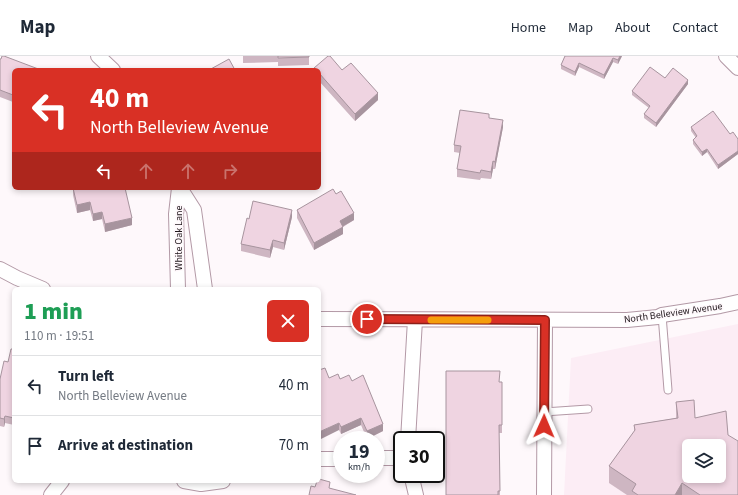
<!DOCTYPE html>
<html lang="en">
<head>
<meta charset="utf-8">
<style>
  body { margin:0; font-family:"Source Sans 3",sans-serif; background:#f6f6f7; color:#1f2937; height:100vh; display:flex; flex-direction:column; font-size:15px; white-space:nowrap }
  * { box-sizing:border-box; margin:0 }
  p { font-size:13px; color:#747a83 }
  .icon { flex:none; width:22px; height:22px; fill:none; stroke:currentColor; stroke-width:2; stroke-linecap:round; stroke-linejoin:round }
  .map { position:relative; flex:1; overflow:hidden }
  .details { position:absolute; left:12px; top:231px; width:309px; height:196px; display:flex; flex-direction:column; background:#fff; border-radius:6px; box-shadow:0 2px 6px #0003 }
  .details>* { flex:none }
  .guide { position:absolute; left:12px; top:12px; width:309px; height:122px; border-radius:6px; box-shadow:0 2px 6px #0003; background:#d93025; color:#fff; overflow:hidden }
  .buttons { position:absolute; left:682px; top:383px; display:grid; gap:8px }
  .buttons a { display:grid; place-items:center; width:44px; height:44px; border-radius:6px; background:#fff; box-shadow:0 2px 6px #0003; font-size:20px }
  .speed { position:absolute; left:333px; top:375px; display:flex; gap:8px; font-size:20px; font-weight:700; text-align:center }
  .speed>* { display:grid; place-content:center; width:52px; height:52px; border-radius:50%; background:#fff; box-shadow:0 2px 6px #0003; line-height:1 }
  .speed small { font-size:10px; font-weight:400 }
  .speed .limit { border:2px solid #111; border-radius:6px; background:#fff; color:#111 }
  .pin { position:absolute; display:grid; place-items:center; width:34px; height:34px; color:#fff; margin:-17px; border:2px solid #fff; border-radius:50%; box-shadow:0 1px 4px #0007 }
  .me { position:absolute; width:44px; margin:-22px; rotate:1deg; stroke-linejoin:round; filter:drop-shadow(0 0 3px #0008) }
  .turn { display:flex; align-items:center; gap:14px; height:84px; padding:0 12px; font-size:18px }
  .turn .icon { width:52px; height:52px; stroke-width:2.5 }
  .turn b { display:block; font-size:28px; line-height:34px }
  .lanes { display:flex; align-items:center; height:38px; padding:0 12px; background:#0003; justify-content:center; gap:20px; direction:ltr }
  .lanes .off { opacity:.35 }
  .round { display:grid; place-items:center; flex:none; width:42px; height:42px; border-radius:6px; background:#f6f6f7 }
  .headline { display:flex; align-items:center; justify-content:space-between; height:68px; padding:0 12px }
  h1 { font-size:24px; font-weight:800; line-height:30px; color:#1e9e55 }
  ul { padding:0; list-style:none }
  li { display:flex; align-items:center; gap:12px; height:60px; padding:0 12px; border-top:1px solid #e0e1e3 }
  li div { flex:1 }
  li b { display:block; font-size:15px }
  li em { font-style:normal }
  header { display:flex; align-items:center; gap:24px; box-sizing:border-box; height:56px; padding:0 20px; background:#fff; border-bottom:1px solid #e0e1e3 }
  header strong { font-size:19px }
  nav { display:flex; gap:22px; margin-inline-start:auto; font-size:14px }
  .map>svg:first-child { display:block }
  .built { fill:#fcedf5; fill-rule:evenodd }
  .lines { fill:none; stroke-linecap:round; stroke-linejoin:round }
  .lane-casing { stroke:#b399a6; stroke-width:9 }
  .street-casing { stroke:#b399a6; stroke-width:16 }
  .lane { stroke:#fff; stroke-width:7 }
  .street { stroke:#fff; stroke-width:14 }
  .wall { fill:#ceb6c2 }
  .shaded-wall { fill:#a7949e }
  .building { fill:#efd4e1; stroke:#a7949e; fill-rule:evenodd }
  .route-casing { stroke:#8d1f18; stroke-width:10 }
  .route { stroke:#d93025; stroke-width:7 }
  .slow { stroke:#f59e0b; stroke-width:7 }
  .labels { text-anchor:middle; stroke-width:3; stroke-linejoin:round; paint-order:stroke }
  .street-label { font-size:10px; fill:#1f161b; stroke:#fef8fb }
</style>
</head>
<body>
<header>
<strong>Map</strong>
<nav><a>Home</a><a>Map</a><a>About</a><a>Contact</a></nav>
</header>
<div class="map">
<svg width="738" height="439" viewBox="0 0 738 439">
  <rect width="100%" height="100%" fill="#fef8fb"/>
  <!-- built -->
  <path class="built" d="M738,268V439H564L571,302ZM689,390H719V420H689Z"/>
  <g class="lines">
    <!-- lane casing -->
    <g class="lane-casing">
      <path id="lane" d="M662,259L668,334
        M544,356L588,353"/>
    </g>
    <!-- street casing -->
    <g class="street-casing">
      <path id="street" d="M98,0L113,14
        M726,0L738,12
        M180,132L194,154L205,233
        M0,213L17,222L43,233
        M178,233L176,158L179,132
        M319,263L627,264L658,261L662,259L720,250L738,246
        M408,384L415,264
        M376,402H402
        M319,403H342
        M411,418L416,439
        M184,425L201,428L223,425
        M51,439L62,425
        M544,439L545,264"/>
    </g>
    <!-- lane -->
    <use href="#lane" class="lane"/>
    <!-- street -->
    <use href="#street" class="street"/>
  </g>
  <!-- wall -->
  <path class="wall" d="M243,0H309V9L278,10V6L243,7Z
    M565,0H622L618,8L613,6L604,23L579,11L575,20L561,13V9Z
    M0,3L14,14L13,46L0,41Z
    M314,12L342,14L378,44L355,65L319,25V14H314Z
    M665,22L688,28L656,71L644,62V58L649,52L632,39V35Z
    M489,62L503,71L495,113H493L491,123L481,122L480,124L457,121V113L460,97L454,96V89Z
    M691,71L730,78L738,83V98L718,113L707,96L702,100L693,88V84L696,82L691,75Z
    M73,132L132,169L105,176L102,163L93,165L90,154L77,157L73,139Z
    M336,138L354,164L343,171V178L314,194L297,162V154Z
    M292,161L284,194L273,191L270,202L241,195V188L249,163Z
    M14,293V369L5,367L4,371L0,370V323Z
    M329,322L352,325L383,375L367,383L361,369L341,378L339,374Z
    M500,326H502V377H499L500,439H446Z
    M676,346L695,362L728,379L738,439H627L609,427V410L634,376V369L676,362Z"/>
  <!-- shaded-wall -->
  <path class="shaded-wall" d="M620,0H622L618,8V4Z
    M613,2V6L604,23V19Z
    M579,7V11L575,20V16Z
    M688,24V28L656,71V67Z
    M14,36V43L13,46V39Z
    M378,37V44L355,65V58Z
    M503,64V71L495,113V106Z
    M707,93V96L702,100V96Z
    M738,95V98L718,113V109Z
    M493,105V113L491,123V116Z
    M90,146V154L77,157V149Z
    M292,154V161L284,194V187Z
    M102,156V163L93,165V158Z
    M354,157V164L340,172V165Z
    M132,162V169L105,176V168Z
    M343,171V178L314,194V187Z
    M273,184V191L270,202V194Z
    M5,360V367L4,371V363Z
    M361,362V369L341,378V371Z
    M339,367V374L319,384V376Z
    M383,368V375L367,383V375Z
    M682,427V439H675Z"/>
  <!-- building -->
  <path class="building" d="M2,0H4L41,14H14V36L13,39L0,34V3H1Z
    M278,0H309V1L278,2Z
    M328,0H330L342,14L351,7L378,37L355,58L319,17V14H316L314,12Z
    M565,0H620L618,4L613,2L604,19L579,7L575,16L561,9Z
    M229,3L235,14H209Z
    M650,11L665,22L673,12L688,24L656,67L644,58L650,50L632,35Z
    M460,54L489,58V62L503,64L495,106L493,105L491,116L481,114L480,117L457,113L461,90L454,89Z
    M713,55L730,78L733,76L738,83V95L718,109L707,93L702,96L693,84L697,80L691,71Z
    M73,132H125L132,162L105,168L102,156L93,158L90,146L77,149Z
    M333,133L336,138L341,135L354,157L340,165L343,171L314,187L297,154Z
    M253,145L292,154L284,187L273,184L270,194L241,188L247,162L249,163Z
    M11,293H14V362L5,360L4,363L0,362V323L4,305L8,306Z
    M325,312L329,322L338,318L340,323L349,319L352,325L363,319L383,368L367,375L361,362L341,371L339,367L319,376V314Z
    M446,315H500L499,326H502V369H499L500,435H498V439H446Z
    M694,344L695,362L726,355L728,379L738,385V439H700L682,427L675,439H638L632,435L636,428L609,410L635,374L634,369L678,362L676,346ZM689,390H719V420H689Z
    M319,423L330,426L329,432L356,439H309L311,430L315,431L317,425H319Z"/>
  <g class="lines">
    <!-- route casing -->
    <g class="route-casing">
      <path id="route" d="M367,263L545,264L544,370"/>
    </g>
    <!-- route -->
    <use href="#route" class="route"/>
    <!-- slow -->
    <path class="slow" d="M431,264H488"/>
  </g>
  <g class="labels">
    <!-- street labels -->
    <g class="street-label">
      <text transform="translate(178 182) rotate(-90)" y="4">White Oak Lane</text>
      <text transform="translate(673 256) rotate(-8)" y="4">North Belleview Avenue</text>
    </g>
  </g>
</svg>
<div class="buttons">
<a><svg class="icon" aria-label="layers" viewBox="0 0 24 24"><path d="M12 4l9 5-9 5-9-5zM3 14l9 5 9-5"/></svg></a>
</div>
<div class="speed"><div>19<small>km/h</small></div><div class="limit">30</div></div>
<div class="pin" style="left:367px;top:263px;background:#d93025"><svg class="icon" aria-label="arrive" viewBox="0 0 24 24"><path d="M6 21V4h12l-3 4 3 4H6"/></svg></div>
<svg class="me" style="left:544px;top:370px" viewBox="-20 -20 40 40"><path d="M0-17L14 15 0 8-14 15z" fill="#d93025" stroke="#fff" stroke-width="4"/></svg>
<div class="guide">
<div class="turn"><svg class="icon" aria-label="left" viewBox="0 0 24 24"><path d="M17 20v-9H6M10 6l-5 5 5 5"/></svg><div><b>40 m</b>North Belleview Avenue</div></div>
<div class="lanes"><svg class="icon" aria-label="left" viewBox="0 0 24 24"><path d="M17 20v-9H6M10 6l-5 5 5 5"/></svg><svg class="icon off" aria-label="ahead" viewBox="0 0 24 24"><path d="M12 20V5M6 11l6-6 6 6"/></svg><svg class="icon off" aria-label="ahead" viewBox="0 0 24 24"><path d="M12 20V5M6 11l6-6 6 6"/></svg><svg class="icon off" aria-label="right" viewBox="0 0 24 24"><path d="M7 20v-9h11M14 6l5 5-5 5"/></svg></div>
</div>
<section class="details">
<div class="headline"><div><h1>1 min</h1><p>110 m · 19:51</p></div><a class="round" style="background:#d93025;color:#fff"><svg class="icon" aria-label="close" viewBox="0 0 24 24"><path d="M6 6l12 12M18 6L6 18"/></svg></a></div>
<ul>
<li><svg class="icon" aria-label="left" viewBox="0 0 24 24"><path d="M17 20v-9H6M10 6l-5 5 5 5"/></svg><div><b>Turn left</b><p>North Belleview Avenue</p></div><em>40 m</em></li>
<li><svg class="icon" aria-label="arrive" viewBox="0 0 24 24"><path d="M6 21V4h12l-3 4 3 4H6"/></svg><div><b>Arrive at destination</b></div><em>70 m</em></li>
</ul>
</section>
</div>
</body>
</html>
